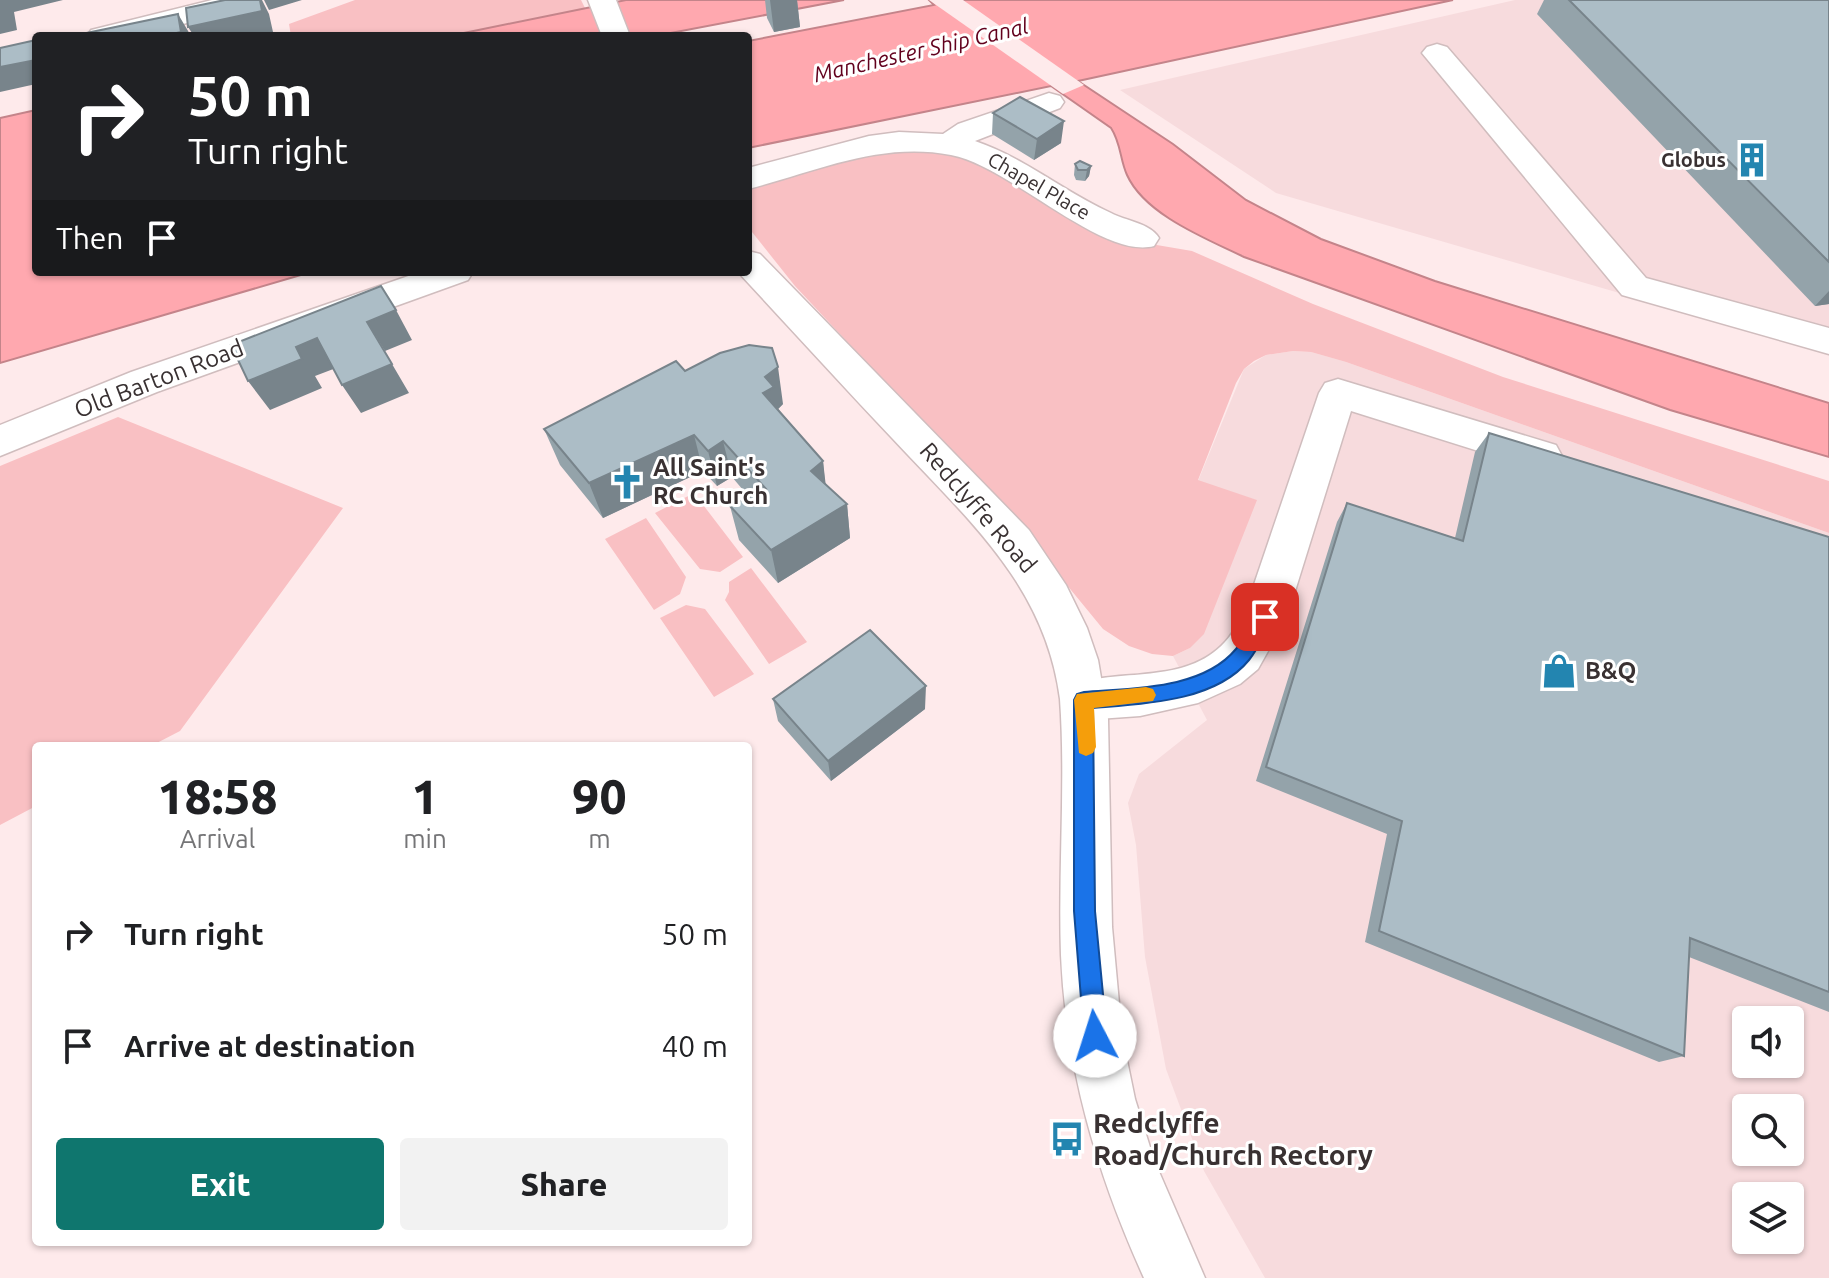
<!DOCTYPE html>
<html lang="en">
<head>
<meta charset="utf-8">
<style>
  body { margin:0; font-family:Ubuntu,sans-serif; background:#f2f2f2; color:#202124; height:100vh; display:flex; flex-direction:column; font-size:30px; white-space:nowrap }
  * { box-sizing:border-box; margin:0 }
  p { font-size:26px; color:#757577 }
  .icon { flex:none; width:44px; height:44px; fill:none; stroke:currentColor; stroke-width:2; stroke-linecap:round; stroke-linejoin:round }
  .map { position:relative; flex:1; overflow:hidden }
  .sheet { position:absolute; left:32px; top:742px; width:720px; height:504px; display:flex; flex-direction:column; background:#fff; border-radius:8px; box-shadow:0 2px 6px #0004 }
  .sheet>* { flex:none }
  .banner { position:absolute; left:32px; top:32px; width:720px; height:244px; border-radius:8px; box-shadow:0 2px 6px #0004; background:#202124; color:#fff; overflow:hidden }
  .buttons { position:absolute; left:1732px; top:1006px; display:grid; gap:16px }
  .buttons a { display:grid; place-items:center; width:72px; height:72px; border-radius:8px; background:#fff; box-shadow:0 2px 6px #0004; font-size:40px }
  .pin { position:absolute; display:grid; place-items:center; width:68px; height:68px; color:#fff; margin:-34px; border-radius:16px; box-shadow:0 4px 12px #0006 }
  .me { position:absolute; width:88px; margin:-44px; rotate:355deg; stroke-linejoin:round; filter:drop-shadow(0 0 6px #0008) }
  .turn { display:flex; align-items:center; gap:28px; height:168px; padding:0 24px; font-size:36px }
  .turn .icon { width:104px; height:104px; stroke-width:2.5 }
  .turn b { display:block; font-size:56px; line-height:68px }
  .then { display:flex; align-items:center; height:76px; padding:0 24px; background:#0003; gap:16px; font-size:30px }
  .eta { display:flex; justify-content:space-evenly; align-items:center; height:136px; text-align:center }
  .eta b { font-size:48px; font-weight:800; line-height:56px }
  .action { display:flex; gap:16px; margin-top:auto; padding:16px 24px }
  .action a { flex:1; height:92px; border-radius:8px; background:#0f766e; color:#fff; font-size:32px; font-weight:800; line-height:92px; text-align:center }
  .action a+a { background:#f2f2f2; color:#202124 }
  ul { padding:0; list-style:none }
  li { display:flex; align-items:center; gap:24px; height:112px; padding:0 24px }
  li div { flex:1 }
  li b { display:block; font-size:30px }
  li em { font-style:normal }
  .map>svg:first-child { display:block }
  .built { fill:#f7dbdd; fill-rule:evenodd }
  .green { fill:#f9c0c3 }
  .water { fill:#ffa8af; stroke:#c4848a; stroke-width:2 }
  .pier { fill:#feeaeb }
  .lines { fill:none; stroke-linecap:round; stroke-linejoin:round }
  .minor-casing { stroke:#d0bdbe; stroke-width:3 }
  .major-casing { stroke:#d0bdbe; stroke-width:3 }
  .minor { fill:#fff; fill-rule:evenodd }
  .major { fill:#fff; fill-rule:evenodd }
  .wall { fill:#94a3aa }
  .shaded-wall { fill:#78848b }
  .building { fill:#acbdc6; stroke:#78848b; stroke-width:2 }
  .route { fill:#1a73e8; stroke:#114b97; stroke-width:2 }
  .slow { fill:#f59e0b }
  .labels { text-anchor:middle; stroke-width:6; stroke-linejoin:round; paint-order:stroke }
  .far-poi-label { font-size:20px; font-weight:bold; fill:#393132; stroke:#fff; text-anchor:end }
  .far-street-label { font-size:20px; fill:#393132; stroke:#fff }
  .far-water-label { font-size:22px; font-style:italic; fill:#62001d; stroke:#fff }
  .street-label { font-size:24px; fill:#393132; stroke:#fff }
  .poi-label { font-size:24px; font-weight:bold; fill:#393132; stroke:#fff; text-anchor:start }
  .near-poi-label { font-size:28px; font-weight:bold; fill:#393132; stroke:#fff; text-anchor:start }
</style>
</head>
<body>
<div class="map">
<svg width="1829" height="1278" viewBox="0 0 1829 1278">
  <rect width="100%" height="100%" fill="#feeaeb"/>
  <!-- built -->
  <path class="built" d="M1515,0H1829V354L1276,193L1120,90Z
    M1293,351L1311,352L1346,362L1829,533V1278H1265L1204,1171L1166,1069L1145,957L1136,845L1128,803L1139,774L1207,720L1173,656L1190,648L1256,500L1198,481L1244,369L1266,355ZM1746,1020H1790V1064H1746ZM1746,1108H1790V1152H1746ZM1746,1196H1790V1240H1746Z"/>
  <!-- green -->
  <path class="green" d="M355,0H581L585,8L449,36H291L289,24Z
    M944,148L1145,243L1192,251L1313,304L1503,377L1829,481V533L1346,362L1311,352L1293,351L1266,355L1254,361L1244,369L1236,383L1198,480L1257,500L1204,634L1190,648L1173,656L1152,654L1129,646L1103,629L1011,517L795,286L748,227V187L827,159Z
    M118,417L343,508L180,731L151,746H36V806L0,825V466Z
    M694,493L743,557L720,572L700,569L655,513Z
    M646,518L686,577L680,594L654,610L605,539Z
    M751,568L807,642L769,664L725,600L729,592V582Z
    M686,605L705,609L754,674L714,697L660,618Z"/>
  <!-- water -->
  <path class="water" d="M626,0H844L655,36H449Z
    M929,0H1453L1078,81L1173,144L1246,200L1321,239L1435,281L1829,403V457L1670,410L1244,257C1207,239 1145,215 1127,175C1120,160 1121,143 1111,128L1051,86L748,148V41L934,5Z
    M36,110V272H311L0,363V118Z"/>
  <!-- pier -->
  <path class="pier" d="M929,0H963L1084,85L1063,94Z"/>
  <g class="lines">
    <!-- minor casing -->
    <g class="minor-casing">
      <path id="minor" d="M212,0H259L255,6L135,36H87L91,30Z
        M1437,44L1447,47L1646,278L1829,328V354L1622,295L1427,59L1422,53L1427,47Z
        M1049,93L1060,96L1064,102L1060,108L975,141C1025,158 1063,191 1111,213C1126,221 1150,223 1159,238L1154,246C1102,260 1010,166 951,155C880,141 815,172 748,189V168L869,136L899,132L943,134L958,124Z
        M420,272H473L468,280L157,392L0,456V425L131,372Z
        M1338,379L1556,445L1562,456L1556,467L1542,471L1351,411L1287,617L1258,669L1240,684L1198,703L1140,716L1084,720L1068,714L1061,700L1068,686C1118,667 1185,686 1225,642C1233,634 1239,621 1245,611L1319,393L1325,383Z"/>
    </g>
    <!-- major casing -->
    <g class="major-casing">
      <path id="major" d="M588,0H616L630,36H602Z
        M748,251L760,254L1029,530L1066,585L1087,628L1098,660L1108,719L1112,927L1122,1036L1135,1099L1154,1160L1205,1278H1144C1097,1174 1066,1070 1061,955C1058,870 1066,784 1060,699C1045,584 966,518 892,438C840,383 789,327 738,272H748Z"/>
    </g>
    <!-- minor -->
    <use href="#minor" class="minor"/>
    <!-- major -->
    <use href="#major" class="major"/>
  </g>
  <!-- wall -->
  <path class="wall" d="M765,0H797L800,27L774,32L767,18Z
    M1544,0H1829V304L1815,306L1537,14Z
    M993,113L1061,143L1034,160L992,134Z
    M1075,164L1091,166L1089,176L1085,181L1076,180L1074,175Z
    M685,371L783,404L778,409L823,461L825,484L847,504L850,538L778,583L739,540L730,506L749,497L732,477L717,486L703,471L603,518L560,465L544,429Z
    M1489,433L1829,537V1012L1689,957L1684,1056L1659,1062L1365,942L1387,834L1256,781L1337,522L1347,503L1455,538L1475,452Z
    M773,699L925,709L831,781L778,721Z"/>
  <!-- shaded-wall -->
  <path class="shaded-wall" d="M0,0H63L14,12L17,30L0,34Z
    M260,0H262L269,14L273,32L255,36H194L188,27Z
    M264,0H302L269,10Z
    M770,0H797L800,27L774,32Z
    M178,14L191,36H163Z
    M36,60V84L0,92V67Z
    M1064,121L1061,143L1034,160L1037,139Z
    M1091,166L1089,176L1085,181L1087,170Z
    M1829,291V304L1815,306Z
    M396,310L412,340L385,351L367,322Z
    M317,338L336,368L315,376L322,388L270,410L248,381L296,347Z
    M392,364L409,393L361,413L342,385Z
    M778,367L783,404L778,409L763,393L765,377Z
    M694,435L703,471L603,518L589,483Z
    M723,441L732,477L717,486L708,451Z
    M823,461L827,496L811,471Z
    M847,504L850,538L778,583L771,550Z
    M926,686L925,709L831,781L828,761Z"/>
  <!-- building -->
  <path class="building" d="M225,0H260L262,11L188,27L186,8Z
    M1569,0H1829V262Z
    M178,14L181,32L163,36H72Z
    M36,40V60L0,67V48Z
    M1020,97L1064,121L1037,139L993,113Z
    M1080,161L1091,166L1087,170H1078L1075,164Z
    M381,286L396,310L367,322L392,364L342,385L317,338L296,347L302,359L248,381L231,345Z
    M749,345L772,348L778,367L765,377L774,387L763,393L823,461L811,471L847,504L771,550L730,506L766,489L723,441L708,451L694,435L589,483L544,429L676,361L685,371L720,353Z
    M1489,433L1829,537V992L1690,938L1684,1056L1379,931L1402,821L1266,767L1347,503L1463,541Z
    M870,630L926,686L828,761L773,699Z"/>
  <!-- route -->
  <path class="route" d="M1265,610L1271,612L1274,617L1271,623C1264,635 1258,649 1249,660C1215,702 1142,704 1093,708L1095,911L1107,1036L1103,1044L1095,1047L1087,1044L1084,1036L1074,911V700L1077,694L1084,692C1132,688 1202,690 1236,649C1245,638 1251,624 1258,612Z"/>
  <!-- slow -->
  <path class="slow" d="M1146,687L1153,689L1156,695L1153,701L1094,708L1096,747L1093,753L1086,756L1079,753L1074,700L1077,694Z"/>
  <!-- icons -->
  <defs>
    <g id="building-bare" transform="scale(2.76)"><path d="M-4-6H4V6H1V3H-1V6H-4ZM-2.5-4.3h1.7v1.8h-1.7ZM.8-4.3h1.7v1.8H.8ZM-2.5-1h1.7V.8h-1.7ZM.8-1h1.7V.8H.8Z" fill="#2385b0" stroke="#fff" stroke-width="2.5" paint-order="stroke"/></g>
    <g id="church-bare" transform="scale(2.76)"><path d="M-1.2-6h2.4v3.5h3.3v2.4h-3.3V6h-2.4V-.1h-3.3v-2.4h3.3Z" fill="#2385b0" stroke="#fff" stroke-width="2.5" paint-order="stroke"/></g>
    <g id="shop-bare" transform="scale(2.76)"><path d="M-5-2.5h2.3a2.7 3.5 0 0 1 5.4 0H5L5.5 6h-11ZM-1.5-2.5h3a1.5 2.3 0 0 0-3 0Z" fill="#2385b0" stroke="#fff" stroke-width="2.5" paint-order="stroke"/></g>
    <g id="bus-bare" transform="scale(2.76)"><path d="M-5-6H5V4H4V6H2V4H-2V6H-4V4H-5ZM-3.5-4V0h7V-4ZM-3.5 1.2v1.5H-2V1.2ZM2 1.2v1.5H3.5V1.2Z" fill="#2385b0" stroke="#fff" stroke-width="2.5" paint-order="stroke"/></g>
  </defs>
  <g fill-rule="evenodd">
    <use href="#building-bare" x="1752" y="160"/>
    <use href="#church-bare" x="627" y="482"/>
    <use href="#shop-bare" x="1559" y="671"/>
    <use href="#bus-bare" x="1067" y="1139"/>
  </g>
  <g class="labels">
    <!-- far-poi labels -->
    <g class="far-poi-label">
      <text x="1726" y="167">Globus</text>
    </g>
    <!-- far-street labels -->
    <g class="far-street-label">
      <text transform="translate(1039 186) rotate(30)" y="7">Chapel Place</text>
    </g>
    <!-- far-water labels -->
    <g class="far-water-label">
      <text transform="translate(921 50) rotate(-13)" y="8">Manchester Ship Canal</text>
    </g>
    <!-- street labels -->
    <g class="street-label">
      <text transform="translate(159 379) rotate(-21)" y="8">Old Barton Road</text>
      <text transform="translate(978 508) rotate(49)" y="8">Redclyffe Road</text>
    </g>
    <!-- poi labels -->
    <g class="poi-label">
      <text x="653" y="476">All Saint's<tspan x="653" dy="28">RC Church</tspan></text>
      <text x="1585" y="679">B&amp;Q</text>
    </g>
    <!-- near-poi labels -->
    <g class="near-poi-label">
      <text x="1093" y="1133">Redclyffe<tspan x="1093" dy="32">Road/Church Rectory</tspan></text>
    </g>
  </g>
</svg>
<div class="buttons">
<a><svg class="icon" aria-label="sound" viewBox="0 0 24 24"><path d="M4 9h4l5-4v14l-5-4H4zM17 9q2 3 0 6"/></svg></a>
<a><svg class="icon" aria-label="search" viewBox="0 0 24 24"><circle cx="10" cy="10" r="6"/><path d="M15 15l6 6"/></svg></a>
<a><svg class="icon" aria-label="layers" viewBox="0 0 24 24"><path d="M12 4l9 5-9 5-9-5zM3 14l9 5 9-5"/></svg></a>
</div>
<div class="pin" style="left:1265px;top:617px;background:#d93025"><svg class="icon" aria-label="arrive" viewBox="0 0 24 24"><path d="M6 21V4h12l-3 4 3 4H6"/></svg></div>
<svg class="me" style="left:1095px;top:1036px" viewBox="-20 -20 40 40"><circle r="19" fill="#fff"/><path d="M0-13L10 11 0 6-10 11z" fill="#1a73e8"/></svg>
<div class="banner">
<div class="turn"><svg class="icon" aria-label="right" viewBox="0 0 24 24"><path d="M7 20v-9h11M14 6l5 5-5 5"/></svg><div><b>50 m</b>Turn right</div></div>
<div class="then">Then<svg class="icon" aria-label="arrive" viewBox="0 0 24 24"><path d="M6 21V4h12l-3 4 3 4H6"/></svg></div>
</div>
<section class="sheet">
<div class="eta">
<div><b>18:58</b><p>Arrival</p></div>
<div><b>1</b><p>min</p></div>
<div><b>90</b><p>m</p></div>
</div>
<ul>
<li><svg class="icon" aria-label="right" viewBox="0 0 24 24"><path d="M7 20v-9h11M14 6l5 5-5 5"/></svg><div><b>Turn right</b></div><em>50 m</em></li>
<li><svg class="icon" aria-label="arrive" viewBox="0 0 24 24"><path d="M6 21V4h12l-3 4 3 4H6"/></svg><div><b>Arrive at destination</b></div><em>40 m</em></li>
</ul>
<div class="action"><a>Exit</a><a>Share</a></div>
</section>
</div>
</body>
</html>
